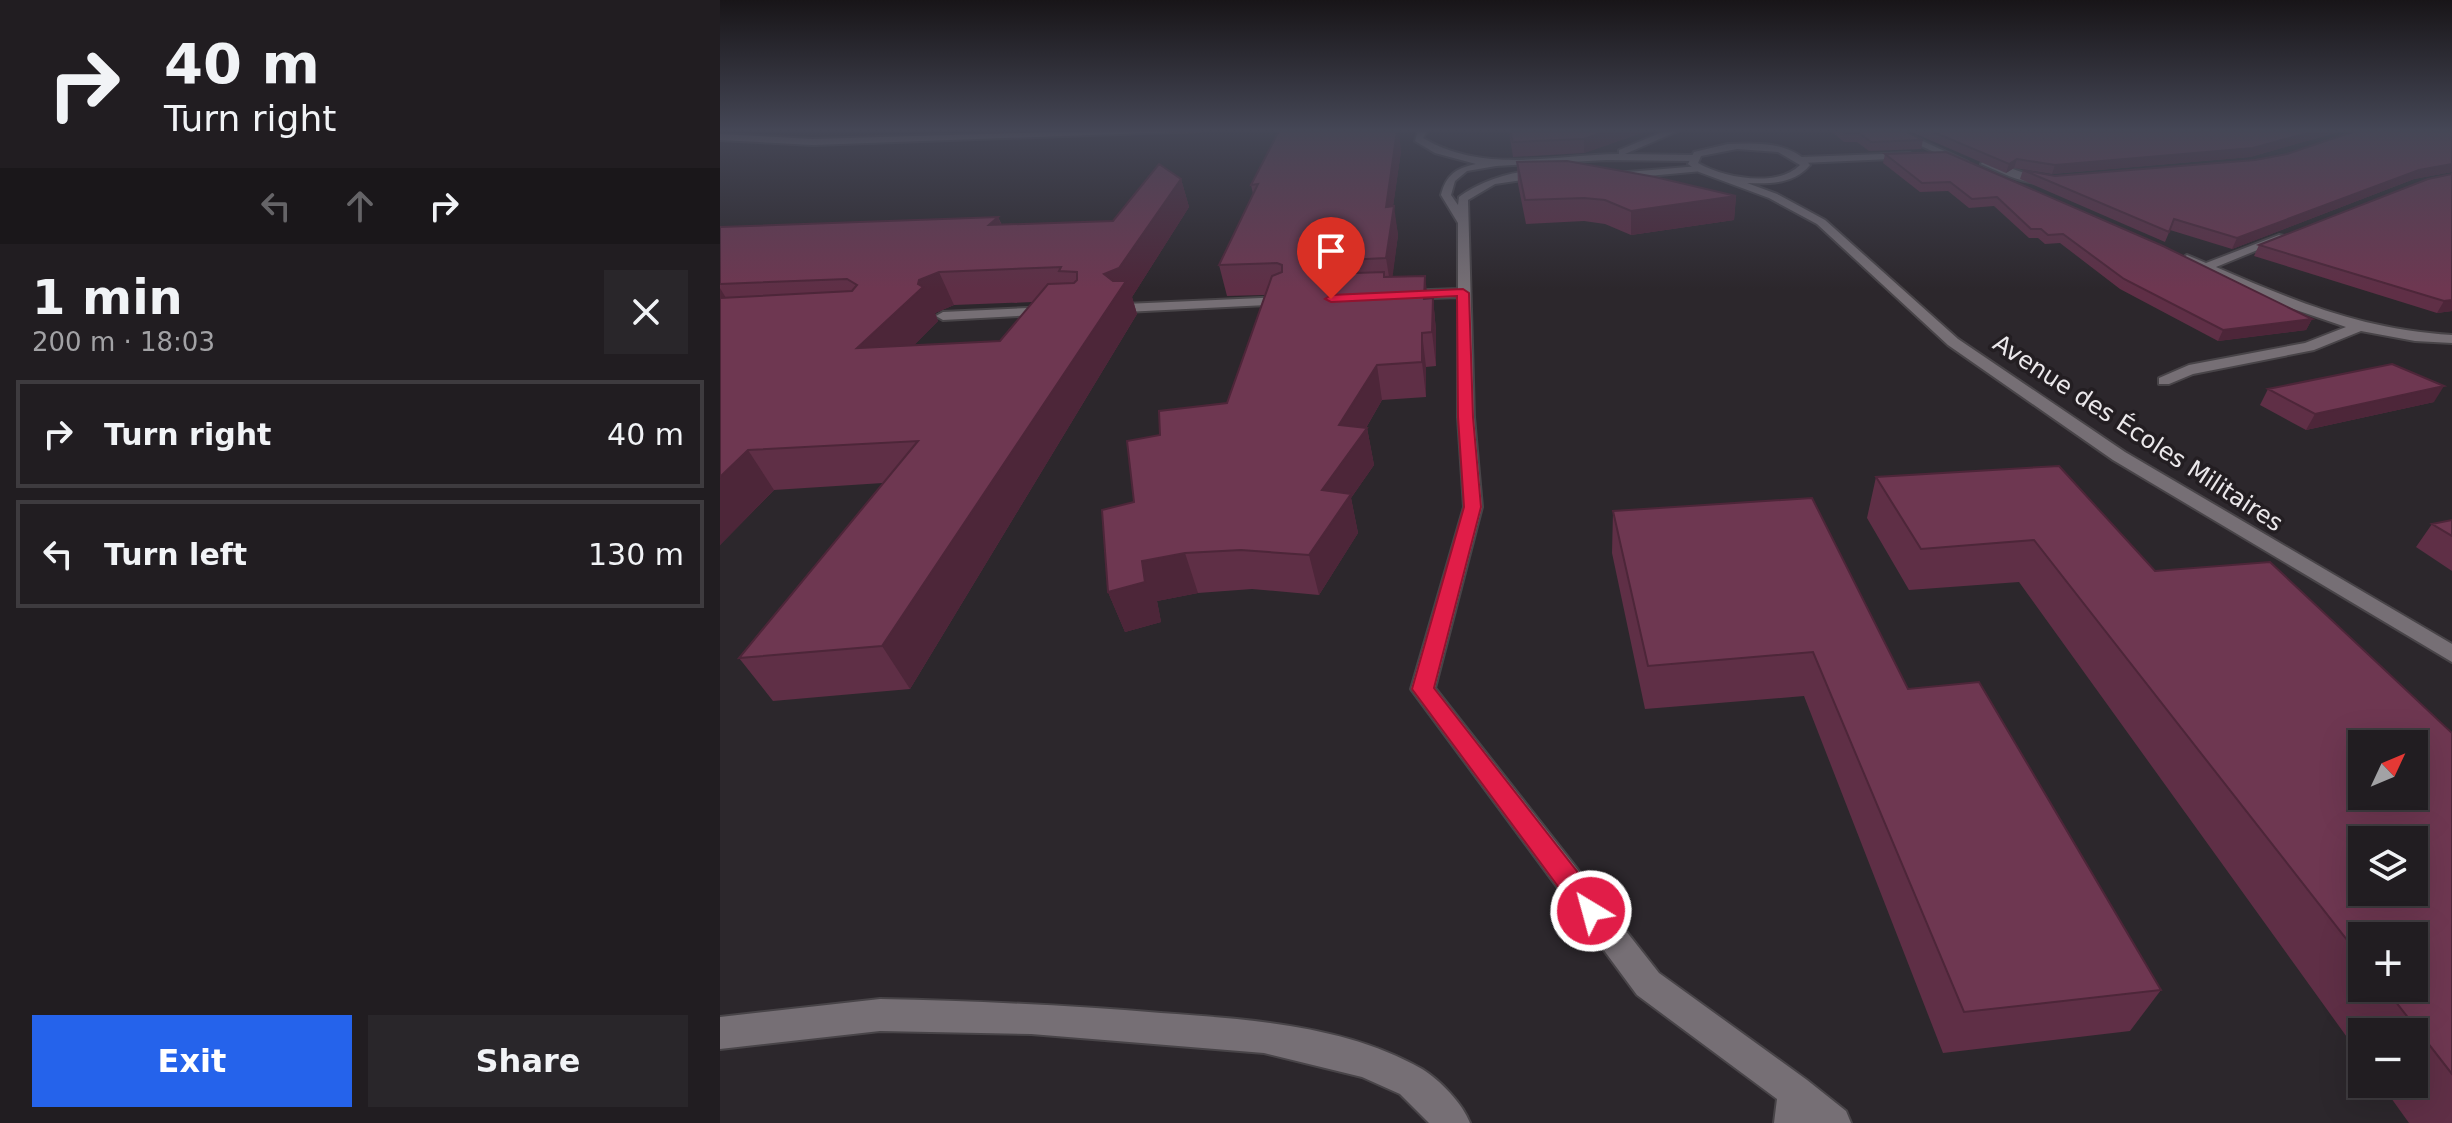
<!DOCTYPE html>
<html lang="en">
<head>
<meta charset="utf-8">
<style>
  body { margin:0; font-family:"DejaVu Sans",sans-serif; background:#29262a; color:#f1f3f6; height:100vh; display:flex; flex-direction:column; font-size:30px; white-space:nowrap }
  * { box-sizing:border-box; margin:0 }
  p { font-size:26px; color:#a2a2a5 }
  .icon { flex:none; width:44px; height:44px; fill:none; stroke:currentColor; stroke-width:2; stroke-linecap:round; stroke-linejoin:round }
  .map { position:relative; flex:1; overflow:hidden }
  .sheet { display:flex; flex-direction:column; background:#211d21; width:720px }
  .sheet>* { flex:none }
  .guide { background:#211d21; color:#f1f3f6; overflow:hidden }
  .needle { width:52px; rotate:46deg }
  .fabs { position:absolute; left:1628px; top:730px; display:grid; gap:16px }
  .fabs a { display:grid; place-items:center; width:80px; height:80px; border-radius:0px; background:#211d21; box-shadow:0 8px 32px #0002,0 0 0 2px #3e3b3f; font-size:40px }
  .pin { position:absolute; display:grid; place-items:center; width:68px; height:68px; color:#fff; margin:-82px -34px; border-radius:50% 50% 50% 0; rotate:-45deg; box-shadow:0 0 8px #0007 }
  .pin .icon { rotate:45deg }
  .me { position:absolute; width:88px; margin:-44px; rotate:323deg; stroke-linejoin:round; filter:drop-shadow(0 0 6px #0008) }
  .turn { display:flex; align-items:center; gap:28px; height:168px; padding:0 32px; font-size:36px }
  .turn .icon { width:104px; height:104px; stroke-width:2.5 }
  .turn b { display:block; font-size:56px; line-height:68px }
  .lanes { display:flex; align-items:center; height:76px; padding:0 32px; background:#0003; justify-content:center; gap:40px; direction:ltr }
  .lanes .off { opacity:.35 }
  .round { display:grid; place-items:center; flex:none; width:84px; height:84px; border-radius:0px; background:#29262a }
  .head { display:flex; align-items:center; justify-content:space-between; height:136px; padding:0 32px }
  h1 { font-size:48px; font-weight:700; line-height:60px }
  .cta { display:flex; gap:16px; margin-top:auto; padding:16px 32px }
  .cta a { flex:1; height:92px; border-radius:0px; background:#2563eb; color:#fff; font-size:32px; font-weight:700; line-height:92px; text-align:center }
  .cta a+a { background:#29262a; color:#f1f3f6 }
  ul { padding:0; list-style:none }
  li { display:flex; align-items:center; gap:24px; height:108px; margin:0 16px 12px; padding:0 16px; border:4px solid #3e3b3f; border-radius:0px }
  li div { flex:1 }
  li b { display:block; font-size:30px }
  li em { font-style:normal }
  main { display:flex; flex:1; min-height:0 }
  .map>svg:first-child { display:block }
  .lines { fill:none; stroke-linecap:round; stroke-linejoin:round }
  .street-casing { stroke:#484448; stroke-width:4 }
  .secondary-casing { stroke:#484448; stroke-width:4 }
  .street { fill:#766f75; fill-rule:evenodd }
  .secondary { fill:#766f75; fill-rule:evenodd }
  .wall { fill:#5f2f46; fill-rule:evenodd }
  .shaded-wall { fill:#4d2639 }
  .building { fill:#6e3751; stroke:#4d2639; stroke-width:2; fill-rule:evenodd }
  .route { fill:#e11d48; stroke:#92132f; stroke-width:2 }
  .labels { text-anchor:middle; stroke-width:7; stroke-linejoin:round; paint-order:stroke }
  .street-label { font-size:24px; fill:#ebe8eb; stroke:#231e22 }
</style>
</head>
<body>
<main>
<section class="sheet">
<div class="guide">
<div class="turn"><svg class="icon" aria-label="right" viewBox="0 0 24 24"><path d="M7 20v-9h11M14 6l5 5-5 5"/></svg><div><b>40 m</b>Turn right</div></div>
<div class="lanes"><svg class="icon off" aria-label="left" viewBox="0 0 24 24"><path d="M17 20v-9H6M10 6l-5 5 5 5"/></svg><svg class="icon off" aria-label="ahead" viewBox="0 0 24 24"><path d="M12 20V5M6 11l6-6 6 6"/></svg><svg class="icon" aria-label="right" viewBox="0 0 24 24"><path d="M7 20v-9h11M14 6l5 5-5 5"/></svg></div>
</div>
<div class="head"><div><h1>1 min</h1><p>200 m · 18:03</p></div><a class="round"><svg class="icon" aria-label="close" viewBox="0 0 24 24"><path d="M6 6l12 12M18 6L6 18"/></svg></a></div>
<ul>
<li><svg class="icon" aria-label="right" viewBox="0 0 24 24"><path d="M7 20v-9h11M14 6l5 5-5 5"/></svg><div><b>Turn right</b></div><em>40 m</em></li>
<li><svg class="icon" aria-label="left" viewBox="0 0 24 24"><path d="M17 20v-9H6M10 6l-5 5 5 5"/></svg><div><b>Turn left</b></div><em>130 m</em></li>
</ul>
<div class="cta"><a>Exit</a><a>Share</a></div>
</section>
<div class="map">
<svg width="1732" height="1123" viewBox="0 0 1732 1123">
  <rect width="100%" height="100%" fill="#2c272c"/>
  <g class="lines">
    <!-- street casing -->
    <g class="street-casing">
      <path id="street" d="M370,131H480L93,145L0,140V134L93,139Z
        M698,131H707L703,138C764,174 832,155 899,154V150L945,131H958L905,154L973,155L978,158L973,161L886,160L776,166L747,171L735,181L731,195L738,205L739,197C759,182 806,163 829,176L775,184L748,200L754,417L762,507L715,688L939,973L1087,1080L1126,1111L1131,1123H1054L1057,1099L917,995L691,689L744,507L738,417V297L683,299L676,295L683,291L738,289V223L721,195C726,175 736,168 756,164L715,153L695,141Z
        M1169,131H1181L1248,162L1240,164Z
        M1190,153L1193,158L1082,163L1077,160L1082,157Z
        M1264,159L1310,175L1329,178L1330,180C1312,190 1279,171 1261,164Z
        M979,166L982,171L896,179L891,176L896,173Z
        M1559,235L1569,237L1496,267C1576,302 1644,330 1732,335V343L1695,341L1641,331L1594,350L1473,374L1449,384H1439V378L1469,365L1585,343L1626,327L1559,304L1461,259L1467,255L1486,263Z
        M561,297L566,298V304L405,312L398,308L405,304Z
        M331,307L336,308V314L223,320L216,316L223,312Z
        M160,999C254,1001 347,1005 441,1013C526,1019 626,1025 702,1069C720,1080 743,1104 750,1123H709L680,1094L642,1077L544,1053L311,1034L160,1031L0,1049V1017Z"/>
    </g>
    <!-- secondary casing -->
    <g class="secondary-casing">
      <path id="secondary" d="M1008,144C1037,143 1070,141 1090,165C1074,184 1050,184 1027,183L1057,194L1105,220L1238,339L1405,452L1732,644V662L1393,460L1228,345L1097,224L1049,198L979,172L968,164L974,152ZM1017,149L1058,152L1080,165C1057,188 1004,178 978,163L981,156Z"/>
    </g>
    <!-- street -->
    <use href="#street" class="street"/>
    <!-- secondary -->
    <use href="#secondary" class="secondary"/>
  </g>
  <!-- wall -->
  <path class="wall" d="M789,131H927L864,153L793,157Z
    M1111,131H1185L1203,140L1201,149L1149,151L1137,142H1124Z
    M1189,131H1622L1530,157L1332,174L1294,168L1286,173Z
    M1732,131V172L1694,179L1512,249L1450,230L1445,242L1300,179L1303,170L1335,176L1535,160L1567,154Z
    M681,151L673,206L678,235L672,277L708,299L713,298L716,331V366L706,367V397L662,400L646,428H647L654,465L631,498L638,533L599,595L532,589L478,593L437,601L441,622L405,632L388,592L414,502L440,435L507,403L545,295L507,296L499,265L533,194L531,185Z
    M1165,154L1592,319L1586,330L1498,341L1400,289L1340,243L1325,244L1318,238H1309L1274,206L1249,208L1228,191L1200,192L1163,163Z
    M797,162L1016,196L1014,220L911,235L885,224L864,221L806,224L798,184Z
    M1732,174V311L1717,313L1534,256L1539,245Z
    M461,179L469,207L412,297L417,314L190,689L53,701L19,658L163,483L54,490L0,545V227L278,217L282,225L393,221ZM313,302L280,341L194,345L218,321L215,313L234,305Z
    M1548,389L1714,402L1586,430L1540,405Z
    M1156,477L1435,571L1732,733V1123H1689L1661,1084H1694V1032H1642V1058L1299,582L1189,590L1147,518ZM1642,936L1694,988H1642Z
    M893,511L1188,689L1441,990L1410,1031L1223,1053L1084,696L925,709L892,553Z
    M1732,520V571L1696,547L1712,524Z"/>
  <!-- shaded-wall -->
  <path class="shaded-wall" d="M677,131H679L681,151L669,235L666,207Z
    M886,131H927L864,153V139Z
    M1595,131H1622L1530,157L1332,174L1335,165Z
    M1297,159L1294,168L1286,173L1289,164Z
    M1732,164V172L1694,179L1512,249L1517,238L1699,170Z
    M461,179L469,207L412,297L417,314L190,689L162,646L384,274Z
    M1016,196L1014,220L911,235V211Z
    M674,206L678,235L671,289L666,258Z
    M278,217L290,247L269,225Z
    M605,261L611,292L595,269Z
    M219,272L234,305L215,313L218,321L156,384L137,348L199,280Z
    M705,276L709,307L704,299Z
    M0,288L18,318L0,313Z
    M713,298L716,331V366L712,332Z
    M1732,300V311L1717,313L1724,301Z
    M1592,319L1586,330L1498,341L1503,330Z
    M702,333L706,367V397L702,362Z
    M657,365L662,400L640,438L647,428L654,465L631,498L638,533L599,595L589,555L602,490L619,425Z
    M1724,386L1714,402L1586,430L1595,414Z
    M28,450L54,490L0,545V477Z
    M465,553L478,593L437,601L441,622L405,632L388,592L422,561Z"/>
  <!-- building -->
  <path class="building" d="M559,131H677L666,207L674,206L666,258L605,261L595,269L606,274L664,272V277L705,276L704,299L713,298L712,332L702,333V362L657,365L619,425L647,428L602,490L631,494L589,555L521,550L465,553L422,561L425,582L388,592L382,510L414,502L407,441L440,435L439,411L507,403L552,276L562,272V265L557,263L499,265L538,184L531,185Z
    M790,131H886L864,139L793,142Z
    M1123,131H1185L1203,140L1151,142L1139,133H1125Z
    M1211,131L1296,132L1595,131L1533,148L1335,165L1297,159L1289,164Z
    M1635,131H1732V164L1699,170L1517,238L1454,219L1449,232L1303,170L1335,176L1535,160L1567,154Z
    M1226,152L1443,246L1592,319L1503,330L1404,279L1343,234L1328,235L1321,229H1311L1277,197L1252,199L1230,182L1202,183L1165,154Z
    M847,161L935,177L1016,196L911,211L885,200L864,198L805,200L797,162Z
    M439,164L461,179L399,268L384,274L393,281H406L162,646L19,658L198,441L28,450L0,477V298L132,291L137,285L127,279L0,284V227L278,217L269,225L393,221ZM341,267L339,271L357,272V280L354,283L328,284L280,341L137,348L203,287L198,284L199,280L219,272Z
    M1732,174V300L1724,301L1539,245L1708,179Z
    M1672,364L1724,386L1595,414L1548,389Z
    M1339,466L1435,571L1550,562L1732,733V1074L1665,988H1694V936H1642V959L1314,540L1201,549L1156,477ZM1642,744H1694V796H1642ZM1642,840H1694V892H1642Z
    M1092,498L1188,689L1259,682L1441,990L1244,1012L1093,652L928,666L893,511Z
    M1732,520V536L1712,524Z"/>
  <!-- sky -->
  <linearGradient id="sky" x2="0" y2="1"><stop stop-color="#181518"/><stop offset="0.45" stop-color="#454756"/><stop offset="1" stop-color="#454756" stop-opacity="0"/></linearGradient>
  <rect width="1732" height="289" fill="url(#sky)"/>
  <!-- route -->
  <path class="route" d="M743,289L749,293L753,417L761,507L714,688L881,902L885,911L881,919L871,923L862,919L692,689L744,507L738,417L737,296L611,302L605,299L611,295Z"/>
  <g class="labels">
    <!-- street labels -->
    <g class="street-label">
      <text transform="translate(1418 433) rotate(33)" y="8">Avenue des Écoles Militaires</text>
    </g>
  </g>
</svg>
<div class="fabs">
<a><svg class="needle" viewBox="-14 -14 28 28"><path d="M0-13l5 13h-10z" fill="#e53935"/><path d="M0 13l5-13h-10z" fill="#a2a2a5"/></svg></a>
<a><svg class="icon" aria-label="layers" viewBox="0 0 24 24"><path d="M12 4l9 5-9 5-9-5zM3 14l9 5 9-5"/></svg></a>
<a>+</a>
<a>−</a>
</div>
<div class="pin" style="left:611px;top:299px;background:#d93025"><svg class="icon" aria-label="arrive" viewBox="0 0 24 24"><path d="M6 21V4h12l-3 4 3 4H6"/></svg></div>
<svg class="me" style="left:871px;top:911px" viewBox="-20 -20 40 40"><circle r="17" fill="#e11d48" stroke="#fff" stroke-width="3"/><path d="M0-11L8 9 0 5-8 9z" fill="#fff"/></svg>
</div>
</main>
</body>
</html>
